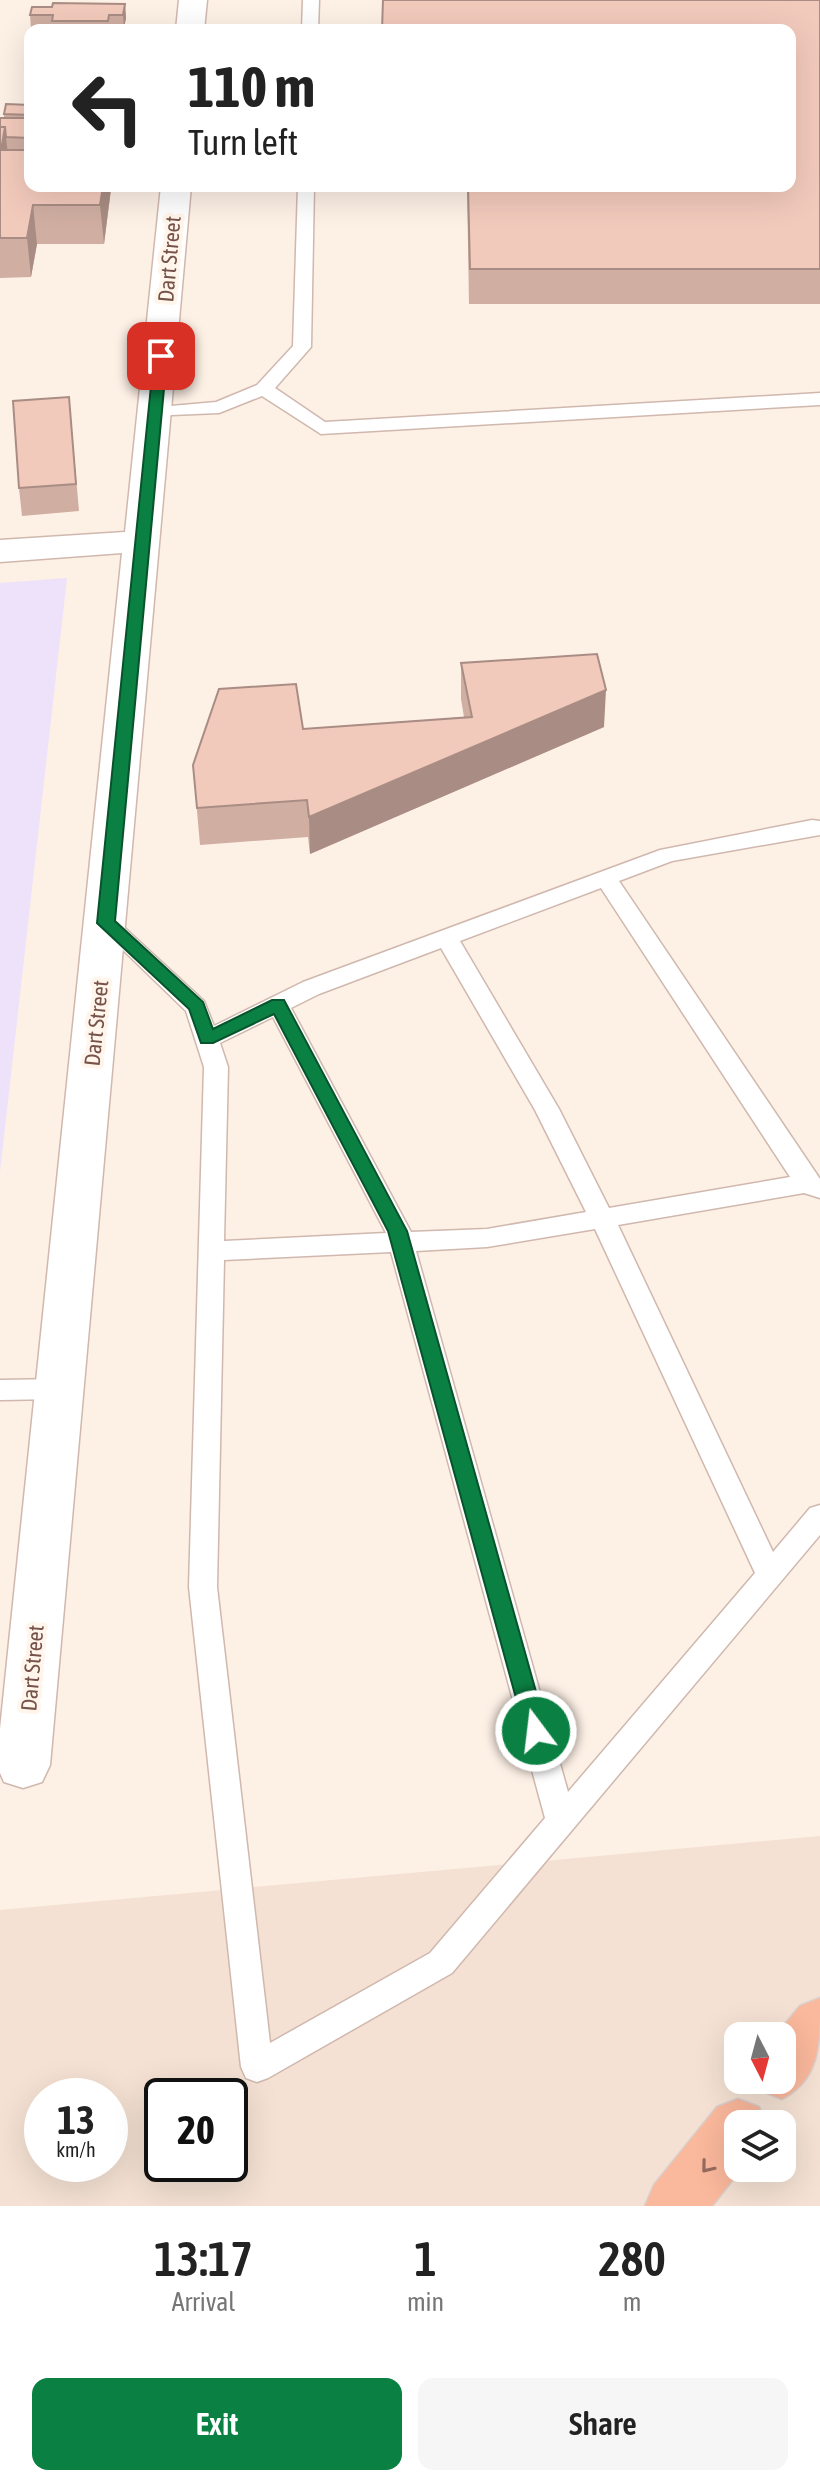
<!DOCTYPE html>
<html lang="en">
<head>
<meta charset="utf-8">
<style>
  body { margin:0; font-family:"Asap Condensed",sans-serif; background:#f6f6f6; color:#222; height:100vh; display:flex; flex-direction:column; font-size:30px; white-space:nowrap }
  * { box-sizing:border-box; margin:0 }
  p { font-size:26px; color:#767676 }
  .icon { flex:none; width:44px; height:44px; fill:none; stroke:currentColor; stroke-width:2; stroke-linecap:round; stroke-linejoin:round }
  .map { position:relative; height:2206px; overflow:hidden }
  .side { display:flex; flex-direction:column; background:#fff; flex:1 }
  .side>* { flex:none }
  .top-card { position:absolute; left:24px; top:24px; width:772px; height:168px; border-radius:16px; box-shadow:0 8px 32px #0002; background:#fff; color:#222; overflow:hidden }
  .needle { width:52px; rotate:174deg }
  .buttons { position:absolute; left:724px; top:2022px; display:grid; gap:16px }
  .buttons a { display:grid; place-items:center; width:72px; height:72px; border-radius:16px; background:#fff; box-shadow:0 8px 32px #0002; font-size:40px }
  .speed { position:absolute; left:24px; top:2078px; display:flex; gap:16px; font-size:40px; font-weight:700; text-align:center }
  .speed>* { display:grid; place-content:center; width:104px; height:104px; border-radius:50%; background:#fff; box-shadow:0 8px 32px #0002; line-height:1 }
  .speed small { font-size:20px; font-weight:400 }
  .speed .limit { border:4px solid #111; border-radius:12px; background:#fff; color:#111 }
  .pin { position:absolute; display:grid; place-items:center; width:68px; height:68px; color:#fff; margin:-34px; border-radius:16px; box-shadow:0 4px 12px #0006 }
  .me { position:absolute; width:88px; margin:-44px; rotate:345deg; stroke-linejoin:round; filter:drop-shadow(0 0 6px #0008) }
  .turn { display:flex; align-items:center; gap:28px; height:168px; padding:0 32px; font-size:36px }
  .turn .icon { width:104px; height:104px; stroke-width:2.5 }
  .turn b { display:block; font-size:56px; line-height:68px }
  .eta { display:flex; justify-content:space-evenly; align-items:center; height:136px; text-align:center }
  .eta b { font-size:48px; font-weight:600; line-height:56px }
  .cta { display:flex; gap:16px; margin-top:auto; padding:16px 32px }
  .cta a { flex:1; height:92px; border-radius:16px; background:#0b8043; color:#fff; font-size:32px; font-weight:600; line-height:92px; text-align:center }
  .cta a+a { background:#f6f6f6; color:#222 }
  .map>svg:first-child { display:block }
  .residential { fill:#f4e1d3; fill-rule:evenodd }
  .education { fill:#ede2f9 }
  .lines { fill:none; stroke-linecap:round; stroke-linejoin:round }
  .service-casing { stroke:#d0b8ae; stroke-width:3 }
  .minor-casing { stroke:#d0b8ae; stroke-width:3 }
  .trunk-casing { stroke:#d9cfcc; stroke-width:3 }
  .service { fill:#fff; fill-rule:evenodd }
  .minor { fill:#fff; fill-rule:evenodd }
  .trunk { fill:#fab89c; fill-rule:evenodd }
  .wall { fill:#d0aea2 }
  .shaded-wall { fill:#a98d84 }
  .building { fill:#f2cabc; stroke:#a98d84; stroke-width:2 }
  .oneway { stroke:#976c5e }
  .route { fill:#0b8043; stroke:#07532c; stroke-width:2 }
  .labels { text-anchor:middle; stroke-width:8; stroke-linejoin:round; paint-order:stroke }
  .street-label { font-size:22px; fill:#76534a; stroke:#fff5eb }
</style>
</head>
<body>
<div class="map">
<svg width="820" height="2206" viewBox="0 0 820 2206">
  <rect width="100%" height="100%" fill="#fdf0e5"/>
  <!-- residential -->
  <path class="residential" d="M820,1836V2206H0V1910ZM738,2036H782V2080H738ZM42,2096H110V2164H42ZM162,2096H230V2164H162ZM738,2124H782V2168H738Z"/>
  <!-- education -->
  <path class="education" d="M67,578L0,1172V583Z"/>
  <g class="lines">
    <!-- service casing -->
    <g class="service-casing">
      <path id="service" d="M303,0H319L318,30H302Z
        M298,186H314L311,347L275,388L325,422L820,393V405L321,434L262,396L219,413L148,416L146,412L148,408L216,402L257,385L293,346Z
        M812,820L820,821V835L672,861L619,881L820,1179V1198L804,1193L618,1225L773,1552L810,1508L820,1505V1535L452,1973L268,2078L257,2082L246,2078L241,2067L189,1587L204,1067L186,1011L95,923L98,918H114L204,1001L214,1026L303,982L660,850ZM601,888L790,1177L609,1208L559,1109L460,941ZM441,948L535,1110L586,1212L487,1229L411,1232L291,1008L319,994ZM273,1017L385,1231L386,1233L224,1241L228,1067L220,1043ZM595,1229L755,1573L568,1792L416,1251L487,1247ZM391,1252L545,1818L430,1953L270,2043L217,1587L224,1260Z
        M59,1379L68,1382L72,1389L68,1396L59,1399L0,1400V1380Z"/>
    </g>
    <!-- minor casing -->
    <g class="minor-casing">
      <path id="minor" d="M179,0H207L204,30H176Z
        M161,186H191L50,1765L42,1782L23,1788L4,1782L0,1773V1729L122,553L0,562V540L125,532Z"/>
    </g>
    <!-- trunk casing -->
    <g class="trunk-casing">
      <path id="trunk" d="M820,1998C820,2045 820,2079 782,2099L762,2091L757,2080H782V2036H775L800,2006Z
        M738,2099L759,2107L766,2124H738V2168H742L712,2206H645L654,2185L717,2107Z"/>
    </g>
    <!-- service -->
    <use href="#service" class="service"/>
    <!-- minor -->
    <use href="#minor" class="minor"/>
    <!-- trunk -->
    <use href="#trunk" class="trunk"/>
  </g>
  <!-- wall -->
  <path class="wall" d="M820,0V304H469L467,186H790Z
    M125,4L126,18L124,28L31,29L30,15L52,7Z
    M30,105V186L111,189L104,244H37L31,277L0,278V118H4V114Z
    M69,397L79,511L22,516L19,488Z
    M461,663L604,727L310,854L308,837L200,845L193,765L303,729L464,717L461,699Z"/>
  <!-- shaded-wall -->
  <path class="shaded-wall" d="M125,4L126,18L124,28L123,15Z
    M5,127L9,166L1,150Z
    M103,186H111V189L104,244L100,205Z
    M33,205L37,244L31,277L27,238Z
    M606,690L604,727L310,854L309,817Z"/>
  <!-- building -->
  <path class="building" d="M383,0H820V269H470L468,186H790V30H382Z
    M53,3L125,4L123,15H109L108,21H52L53,15H30L32,7H52Z
    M49,27H121V30H48Z
    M6,104L30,105V115L4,114Z
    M0,118H30V138L6,137L5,127H0Z
    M0,127H5L1,150H30V186H103L100,205H33L27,238H0Z
    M69,397L76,484L19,488L13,401Z
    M597,654L606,690L309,817L307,800L197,808L193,765L219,689L296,684L303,729L472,717L461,663Z"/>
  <!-- one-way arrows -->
  <defs><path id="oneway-chevron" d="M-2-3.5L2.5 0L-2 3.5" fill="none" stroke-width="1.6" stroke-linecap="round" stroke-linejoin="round" transform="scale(2)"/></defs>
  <use class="oneway" href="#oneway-chevron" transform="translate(707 2167) rotate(129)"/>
  <!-- route -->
  <path class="route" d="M161,352L167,356L115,921L203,1002L213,1029L272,1000H284L407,1231L547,1731L543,1737L536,1740L528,1737L525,1731L388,1231L274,1014L213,1043H201L189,1009L97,923L154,356Z"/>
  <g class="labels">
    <!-- street labels -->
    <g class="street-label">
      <text transform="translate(169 259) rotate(-85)" y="8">Dart Street</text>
      <text transform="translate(96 1023) rotate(-84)" y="8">Dart Street</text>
      <text transform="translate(32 1668) rotate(-85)" y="8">Dart Street</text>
    </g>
  </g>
</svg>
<div class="buttons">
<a><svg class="needle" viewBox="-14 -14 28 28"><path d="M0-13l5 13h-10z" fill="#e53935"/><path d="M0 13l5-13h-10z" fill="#767676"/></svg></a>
<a><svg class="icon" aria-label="layers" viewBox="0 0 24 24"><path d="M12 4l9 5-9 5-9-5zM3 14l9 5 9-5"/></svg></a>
</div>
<div class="speed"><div>13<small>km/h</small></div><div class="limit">20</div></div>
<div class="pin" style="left:161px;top:356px;background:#d93025"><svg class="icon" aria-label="arrive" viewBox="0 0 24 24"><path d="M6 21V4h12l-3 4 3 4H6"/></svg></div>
<svg class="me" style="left:536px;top:1731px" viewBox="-20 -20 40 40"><circle r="17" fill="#0b8043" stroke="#fff" stroke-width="3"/><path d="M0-11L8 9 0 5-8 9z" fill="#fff"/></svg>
<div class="top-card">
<div class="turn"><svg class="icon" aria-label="left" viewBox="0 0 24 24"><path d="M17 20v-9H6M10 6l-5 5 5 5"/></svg><div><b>110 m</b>Turn left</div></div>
</div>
</div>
<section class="side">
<div class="eta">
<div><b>13:17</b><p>Arrival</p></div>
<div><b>1</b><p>min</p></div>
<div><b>280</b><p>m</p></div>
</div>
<div class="cta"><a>Exit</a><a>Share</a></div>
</section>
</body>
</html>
